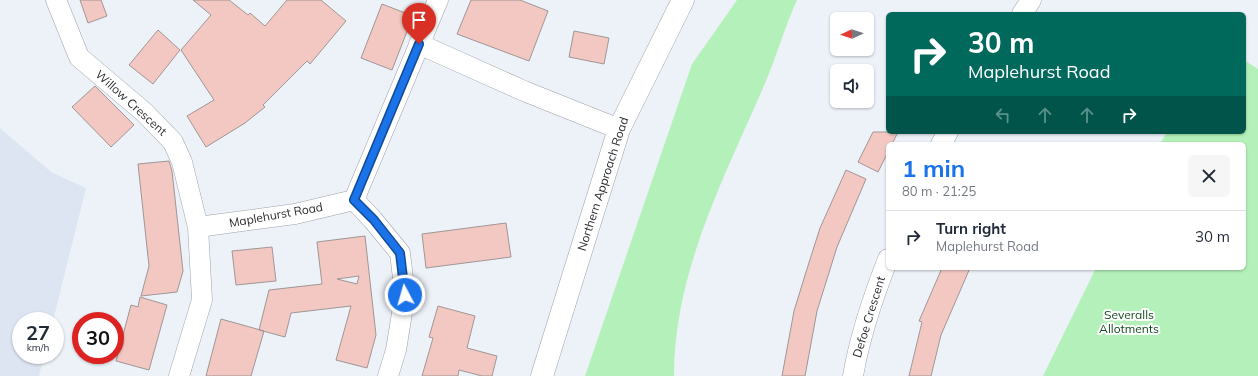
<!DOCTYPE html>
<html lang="en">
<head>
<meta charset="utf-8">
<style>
  body { margin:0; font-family:Mulish,sans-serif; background:#f6f6f7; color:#1f2937; height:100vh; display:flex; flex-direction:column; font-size:15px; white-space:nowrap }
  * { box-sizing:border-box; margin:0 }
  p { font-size:13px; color:#747a83 }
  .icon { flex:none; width:22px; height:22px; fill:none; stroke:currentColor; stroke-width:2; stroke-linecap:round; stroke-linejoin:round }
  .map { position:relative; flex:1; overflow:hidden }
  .drawer { position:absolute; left:886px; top:142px; width:360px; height:128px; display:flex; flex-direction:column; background:#fff; border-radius:6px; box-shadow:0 1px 3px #0004 }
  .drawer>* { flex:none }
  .hud { position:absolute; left:886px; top:12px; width:360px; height:122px; border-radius:6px; box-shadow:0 1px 3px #0004; background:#00695c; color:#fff; overflow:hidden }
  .needle { width:26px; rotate:266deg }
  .buttons { position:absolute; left:830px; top:12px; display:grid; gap:8px }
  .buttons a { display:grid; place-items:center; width:44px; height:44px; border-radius:6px; background:#fff; box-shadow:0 1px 3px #0004; font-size:20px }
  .speed { position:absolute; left:12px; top:312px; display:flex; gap:8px; font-size:20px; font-weight:700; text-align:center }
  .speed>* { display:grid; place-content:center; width:52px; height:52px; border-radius:50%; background:#fff; box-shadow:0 1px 3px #0004; line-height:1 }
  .speed small { font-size:10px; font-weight:400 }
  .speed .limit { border:6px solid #d22; background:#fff; color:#111 }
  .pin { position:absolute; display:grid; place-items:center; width:34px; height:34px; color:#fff; margin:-41px -17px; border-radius:50% 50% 50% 0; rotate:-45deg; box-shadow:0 0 4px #0007 }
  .pin .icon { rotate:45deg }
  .me { position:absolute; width:44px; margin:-22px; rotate:354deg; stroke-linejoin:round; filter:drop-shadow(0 0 3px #0008) }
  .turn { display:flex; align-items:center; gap:14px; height:84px; padding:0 16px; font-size:18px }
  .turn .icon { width:52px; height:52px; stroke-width:2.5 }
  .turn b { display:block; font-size:28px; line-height:34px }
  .lanes { display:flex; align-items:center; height:38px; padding:0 16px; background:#0003; justify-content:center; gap:20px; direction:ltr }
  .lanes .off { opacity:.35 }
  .round { display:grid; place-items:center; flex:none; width:42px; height:42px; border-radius:6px; background:#f6f6f7 }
  .head { display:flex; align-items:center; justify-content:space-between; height:68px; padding:0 16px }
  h1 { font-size:24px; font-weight:700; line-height:30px; color:#1a73e8 }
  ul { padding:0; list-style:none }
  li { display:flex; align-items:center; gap:12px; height:52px; padding:0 16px; border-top:1px solid #e0e1e3 }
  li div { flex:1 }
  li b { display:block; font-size:15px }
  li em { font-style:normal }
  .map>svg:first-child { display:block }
  .built { fill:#dde5f3 }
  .green { fill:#b4f0b9 }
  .building { fill:#f3c8c3; stroke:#9f9695; fill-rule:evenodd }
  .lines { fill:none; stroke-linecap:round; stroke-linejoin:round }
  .street-casing { stroke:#9da1a8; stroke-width:21 }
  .primary-casing { stroke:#9da1a8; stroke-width:23 }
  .street { stroke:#fff; stroke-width:20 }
  .primary { stroke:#fff; stroke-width:22 }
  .route-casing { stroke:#114b97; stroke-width:10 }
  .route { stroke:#1a73e8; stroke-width:7 }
  .labels { text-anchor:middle; stroke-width:4; stroke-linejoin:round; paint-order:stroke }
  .street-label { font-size:12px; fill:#2a2c2e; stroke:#fff }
  .park-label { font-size:12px; fill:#124a1d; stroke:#fff }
</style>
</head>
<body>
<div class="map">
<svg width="1258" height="376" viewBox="0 0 1258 376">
  <rect width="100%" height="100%" fill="#edf2f9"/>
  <!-- built -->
  <path class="built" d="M0,128L51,172L86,188L53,321H21V355H44L39,376H0Z"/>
  <!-- green -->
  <path class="green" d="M737,0H797C784,28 776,59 763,88C723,180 674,273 674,376H585L692,64Z
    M1244,60L1258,69V376H1043L1096,268H1244V144H1160L1167,132H1244Z"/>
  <!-- building -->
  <path class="building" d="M80,0H101L107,16L88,23Z
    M193,0H229L248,15L250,13L265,26L287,0H321L346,21L310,64L307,61L263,105L265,107L245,123L206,147L187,116L214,100L181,50L211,15Z
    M471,0H520L548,11L529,61L457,34Z
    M382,4L413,16L392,70L361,58Z
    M158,30L180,50L153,84L129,65Z
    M574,31L609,38L604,64L569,57Z
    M95,86L134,125L111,147L72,107Z
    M873,132H898L892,144H888V152L878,172L858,162Z
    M169,161L172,171L183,271L177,292L141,296L149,266L138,164Z
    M846,170L866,179L837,247L817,311L805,376H782L794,311L806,272L820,228Z
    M506,223L511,257L426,268L422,234Z
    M365,236L376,335L367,368L336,360L351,306L291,313L285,337L259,330L269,290L322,284L317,242ZM359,276L357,284L337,279Z
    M272,247L276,281L236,285L232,251Z
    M942,268H970L941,335L931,376H909L922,322L919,321Z
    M140,297L167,305L149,370L116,361L131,305L138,307Z
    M438,306L475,316L467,348L497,356L492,376H482L459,370L458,376H422L433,338L429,337Z
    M221,319L264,331L251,376H206Z"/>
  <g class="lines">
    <!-- street casing -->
    <g class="street-casing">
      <path id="street" d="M56,0L79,57L145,113L173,142L182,162L198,227L202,300L179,376
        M1022,14L1031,0
        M419,44L524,91L619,129
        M941,144L948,132
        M354,200L373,220L400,253L405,295L396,350L388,376
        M198,227L295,214L354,200L438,0
        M853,376C860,335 873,297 888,259"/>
    </g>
    <!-- primary casing -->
    <g class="primary-casing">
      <path id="primary" d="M542,376L619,129L683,0"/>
    </g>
    <!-- street -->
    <use href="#street" class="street"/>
    <!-- primary -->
    <use href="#primary" class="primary"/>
  </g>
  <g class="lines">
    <!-- route casing -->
    <g class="route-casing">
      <path id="route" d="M405,295L400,253L374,220L354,200L419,44"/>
    </g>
    <!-- route -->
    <use href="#route" class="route"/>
  </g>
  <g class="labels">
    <!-- street labels -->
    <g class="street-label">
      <text transform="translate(131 103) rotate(42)" y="4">Willow Crescent</text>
      <text transform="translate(603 184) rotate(-72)" y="4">Northern Approach Road</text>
      <text transform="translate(276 215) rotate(-10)" y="4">Maplehurst Road</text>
      <text transform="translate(869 317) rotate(-73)" y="4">Defoe Crescent</text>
    </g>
    <!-- park labels -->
    <g class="park-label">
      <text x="1129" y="319">Severalls<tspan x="1129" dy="14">Allotments</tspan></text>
    </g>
  </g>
</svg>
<div class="buttons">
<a><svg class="needle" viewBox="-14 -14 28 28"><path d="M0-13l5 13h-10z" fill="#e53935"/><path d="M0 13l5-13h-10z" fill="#747a83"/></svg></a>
<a><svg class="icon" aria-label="sound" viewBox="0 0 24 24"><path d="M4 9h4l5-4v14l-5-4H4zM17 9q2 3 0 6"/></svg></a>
</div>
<div class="speed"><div>27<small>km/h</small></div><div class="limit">30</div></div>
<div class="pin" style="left:419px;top:44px;background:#d93025"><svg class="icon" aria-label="arrive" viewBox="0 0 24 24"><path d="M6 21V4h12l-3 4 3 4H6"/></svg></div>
<svg class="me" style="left:405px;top:295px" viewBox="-20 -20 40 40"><circle r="17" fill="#1a73e8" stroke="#fff" stroke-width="3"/><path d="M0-11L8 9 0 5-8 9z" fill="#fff"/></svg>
<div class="hud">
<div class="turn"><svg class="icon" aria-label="right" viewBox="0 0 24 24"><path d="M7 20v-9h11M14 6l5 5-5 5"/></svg><div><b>30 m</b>Maplehurst Road</div></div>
<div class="lanes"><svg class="icon off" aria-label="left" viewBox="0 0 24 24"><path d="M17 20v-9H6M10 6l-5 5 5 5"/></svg><svg class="icon off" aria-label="ahead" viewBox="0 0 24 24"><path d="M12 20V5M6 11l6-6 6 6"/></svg><svg class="icon off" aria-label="ahead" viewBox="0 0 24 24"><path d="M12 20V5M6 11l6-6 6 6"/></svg><svg class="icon" aria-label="right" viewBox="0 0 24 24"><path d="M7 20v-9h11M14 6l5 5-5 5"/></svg></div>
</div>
<section class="drawer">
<div class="head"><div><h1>1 min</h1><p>80 m · 21:25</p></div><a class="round"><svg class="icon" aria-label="close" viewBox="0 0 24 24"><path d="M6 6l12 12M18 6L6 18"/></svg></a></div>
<ul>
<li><svg class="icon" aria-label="right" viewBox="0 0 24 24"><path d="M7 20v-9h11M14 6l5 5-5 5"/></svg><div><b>Turn right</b><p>Maplehurst Road</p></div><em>30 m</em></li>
</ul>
</section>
</div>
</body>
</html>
